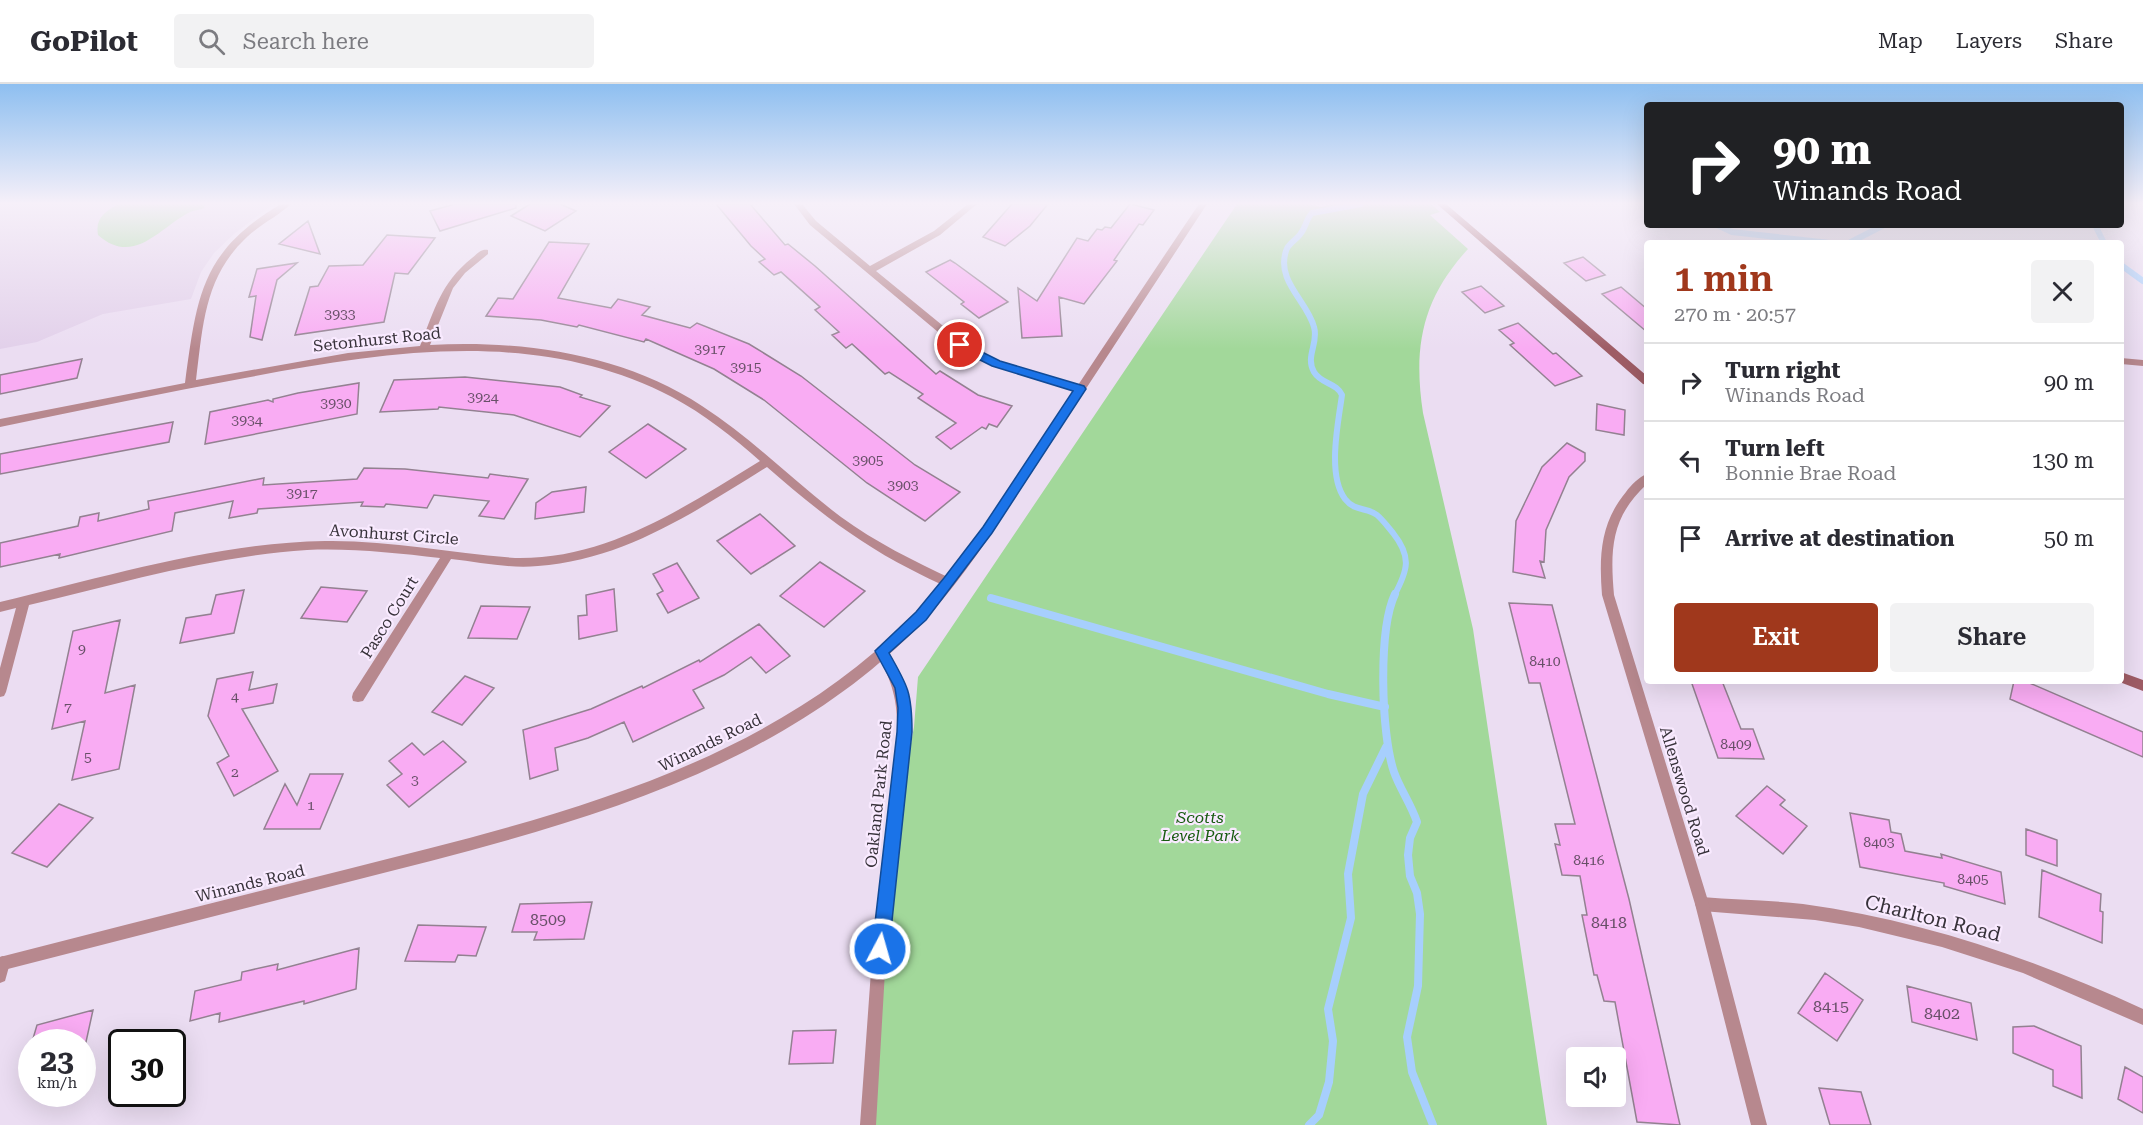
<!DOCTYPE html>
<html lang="en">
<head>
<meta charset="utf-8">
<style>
  body { margin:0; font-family:"Roboto Serif",serif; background:#f2f2f3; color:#2b2b33; height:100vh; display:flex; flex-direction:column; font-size:22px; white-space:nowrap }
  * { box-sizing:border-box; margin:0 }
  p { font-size:20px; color:#7c7c81 }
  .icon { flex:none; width:33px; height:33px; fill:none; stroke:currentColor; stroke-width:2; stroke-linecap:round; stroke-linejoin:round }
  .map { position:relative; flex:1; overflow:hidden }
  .sheet { position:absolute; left:1644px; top:156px; width:480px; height:444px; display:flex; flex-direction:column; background:#fff; border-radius:6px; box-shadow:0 6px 24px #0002 }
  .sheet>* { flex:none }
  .banner { position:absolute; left:1644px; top:18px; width:480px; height:126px; border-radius:6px; box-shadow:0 6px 24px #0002; background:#202124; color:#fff; overflow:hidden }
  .buttons { position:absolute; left:1566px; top:963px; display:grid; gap:12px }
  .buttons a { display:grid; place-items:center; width:60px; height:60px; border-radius:6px; background:#fff; box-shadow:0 6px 24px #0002; font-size:30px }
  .speed { position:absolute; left:18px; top:945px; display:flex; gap:12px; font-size:30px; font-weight:700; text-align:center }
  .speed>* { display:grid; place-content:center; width:78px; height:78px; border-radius:50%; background:#fff; box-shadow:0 6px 24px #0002; line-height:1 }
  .speed small { font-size:15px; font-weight:400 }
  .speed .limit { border:3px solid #111; border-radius:9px; background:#fff; color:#111 }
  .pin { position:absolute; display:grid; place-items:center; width:51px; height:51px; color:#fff; margin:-26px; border:3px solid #fff; border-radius:50%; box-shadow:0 2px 6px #0007 }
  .me { position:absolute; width:66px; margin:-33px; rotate:6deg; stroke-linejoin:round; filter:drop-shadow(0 0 4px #0008) }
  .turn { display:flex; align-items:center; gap:21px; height:126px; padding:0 30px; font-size:27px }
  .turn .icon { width:78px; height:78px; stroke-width:2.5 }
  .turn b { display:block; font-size:42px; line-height:51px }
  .round { display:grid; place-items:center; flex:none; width:63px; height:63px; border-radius:6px; background:#f2f2f3 }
  .head { display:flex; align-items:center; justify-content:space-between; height:102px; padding:0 30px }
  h1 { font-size:36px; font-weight:600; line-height:45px; color:#a0381c }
  .button { display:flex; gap:12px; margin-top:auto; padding:12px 30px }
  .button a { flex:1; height:69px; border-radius:6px; background:#a0381c; color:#fff; font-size:24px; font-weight:600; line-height:69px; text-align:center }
  .button a+a { background:#f2f2f3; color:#2b2b33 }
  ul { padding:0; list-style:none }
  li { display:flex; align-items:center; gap:18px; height:78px; padding:0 30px; border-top:2px solid #e1e1e2 }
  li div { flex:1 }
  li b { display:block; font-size:22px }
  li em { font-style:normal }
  header { display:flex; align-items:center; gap:36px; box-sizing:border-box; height:84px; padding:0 30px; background:#fff; border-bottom:2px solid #e1e1e2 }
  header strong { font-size:28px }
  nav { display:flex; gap:33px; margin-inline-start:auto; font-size:21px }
  .search { width:420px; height:54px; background:#f2f2f3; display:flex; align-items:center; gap:15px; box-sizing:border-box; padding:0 21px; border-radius:6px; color:#7c7c81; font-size:22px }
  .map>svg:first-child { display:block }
  .built { fill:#e2d0ea }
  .green { fill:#a2d89a }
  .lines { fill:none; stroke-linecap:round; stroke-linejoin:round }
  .stream-far1 { stroke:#a7cffd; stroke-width:6 }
  .stream { stroke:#a7cffd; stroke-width:8 }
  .building { fill:#f9acf3; stroke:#938191; stroke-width:1.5 }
  .minor { fill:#b7888e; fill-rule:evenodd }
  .tertiary { fill:#b7888e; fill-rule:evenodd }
  .secondary { fill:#9e5c65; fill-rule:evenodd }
  .route { fill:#1a73e8; stroke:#114b97; stroke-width:1.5 }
  .labels { text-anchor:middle; stroke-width:4.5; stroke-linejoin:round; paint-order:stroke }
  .number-label { font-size:14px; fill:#685068 }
  .street-label { font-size:16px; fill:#37323a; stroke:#f9eaff }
  .park-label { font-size:16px; font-style:italic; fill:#175b0f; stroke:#f9eaff }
  .near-number-label { font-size:16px; fill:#685068 }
  .near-street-label { font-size:20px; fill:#37323a; stroke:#f9eaff }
</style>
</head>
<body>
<header>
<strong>GoPilot</strong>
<div class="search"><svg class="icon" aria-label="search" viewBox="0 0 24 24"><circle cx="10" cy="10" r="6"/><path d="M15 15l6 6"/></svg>Search here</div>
<nav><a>Map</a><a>Layers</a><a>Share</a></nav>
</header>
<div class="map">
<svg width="2143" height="1041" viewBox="0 0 2143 1041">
  <rect width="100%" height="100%" fill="#ebddf2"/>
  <!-- built -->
  <path class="built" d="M0,120H273L234,150L214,169L201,188L191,215L103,230L37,258L0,265Z"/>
  <!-- green -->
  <path class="green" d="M118,120H205L204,124C200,126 195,126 190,128C160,143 134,183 98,151C95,134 105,128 118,120Z
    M1237,120H1309L1321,123L1333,120H1431L1440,128L1430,131L1468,165C1422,215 1413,263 1423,329L1473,545L1547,1041H874L884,882L903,703L914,643L918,593Z"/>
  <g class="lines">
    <!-- stream-far1 -->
    <path class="stream-far1" d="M1361,120L1312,129C1306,135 1306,143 1301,149C1297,156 1288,159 1286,167C1276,197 1307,217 1314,243C1319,259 1305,272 1314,288C1321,300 1337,299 1342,311C1338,340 1327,391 1345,415C1355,428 1367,423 1377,431C1383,436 1388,443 1393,449C1412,473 1408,486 1394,512
      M1717,141L1732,148L1830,159
      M2095,141L2104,159
      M1849,159L1884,141
      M2121,181L2143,197"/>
    <!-- stream -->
    <path class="stream" d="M1395,510C1378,546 1381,650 1394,688C1400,705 1411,720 1417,738L1410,754L1408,771L1410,792L1417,809L1420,830L1418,902L1407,953L1412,988L1433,1041
      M991,514L1328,610L1385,623
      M1309,1041L1319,1031L1329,998L1333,957L1328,925L1351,834L1348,790L1363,710L1386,663"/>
  </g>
  <!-- building -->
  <path class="building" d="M455,120H516V124L440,147L430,127Z
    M530,120H560L576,127L545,147L511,132Z
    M716,120H750L785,161L788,160L815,182L936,290L940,287L978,311L1012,322L997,343L989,340L986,345L982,343L951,365L936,353L956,339L918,314L923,310L889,288L885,290L852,260L846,264L832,251L839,248L815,226L820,223L781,188L774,191L759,178L765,175L751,162Z
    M1012,120H1048L1030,142L1005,162L983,153Z
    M1130,120L1154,126L1143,141L1139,140L1114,176L1117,177L1084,220L1059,213L1062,252L1022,254L1018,204L1037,217L1077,154L1088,157L1097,145L1102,146L1105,143L1111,144Z
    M308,137L320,170L279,160Z
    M387,151L435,154L408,190L395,189L384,238L295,251L310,203L318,202L329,182L363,181Z
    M549,158L589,160L558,214L611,224L618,215L650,223L642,231L690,244L697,239L749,260L801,292L915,381L960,408L925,437L867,399L764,316L714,285L646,255L644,258L579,241L577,243L541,236L486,232L498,214L513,215Z
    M1583,173L1605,191L1586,197L1564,179Z
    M950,176L955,179L1008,218L979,234L961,220L964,218L926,188Z
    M297,179L277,196L262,256L250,253L256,212L249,213L257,185Z
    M1481,202L1504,222L1485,229L1462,208Z
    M1621,203L1647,225V248L1602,210Z
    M1518,239L1553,270L1556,269L1582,292L1555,302L1510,261L1514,259L1499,246Z
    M82,275L77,294L0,310V291Z
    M465,293L560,303L582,311L580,313L610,322L580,353L514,331L439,323L438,325L380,328L394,296Z
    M359,299L357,330L205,360L210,328L268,316L273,318V315L298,309Z
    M1597,320L1625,326L1624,351L1596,346Z
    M173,338L169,358L0,390V370Z
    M648,340L686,365L646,394L609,368Z
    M1567,359L1585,369V377L1569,393L1546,446L1544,478L1540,477L1545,494L1513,488L1516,437L1542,383Z
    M364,384L405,385L488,394L490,390L528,395L504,435L479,432L489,417L434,411L427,424L386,420L384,423L361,422L363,418L258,425L257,429L229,434L233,417L175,429L172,447L59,474L60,470L0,483V459L78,442L80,433L99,429L98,437L149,425L148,417L264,394L263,401L357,395Z
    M586,403L584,428L535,435L536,419L552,408Z
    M760,430L795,462L751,490L717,457Z
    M820,478L865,507L824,543L780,512Z
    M677,479L699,514L668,529L657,510L663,507L653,490Z
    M321,503L367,507L347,538L301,534Z
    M614,505L617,547L579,555L578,532L587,531L586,511Z
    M244,506L234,549L180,559L186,534L211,530L216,511Z
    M1509,519L1552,521L1629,815L1680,1041L1637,1038L1615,918L1604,917L1597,891H1594L1582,831H1587L1580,792L1562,791L1555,760L1560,761L1555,740H1575L1540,599H1529Z
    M481,522L530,523L517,555L468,554Z
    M120,536L105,609L135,601L119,685L72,696L85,637L52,645L73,547Z
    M759,540L790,572L766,589L751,573L724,591L693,606L704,624L633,658L624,638L588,654L555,664L558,686L530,695L523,646L591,625L642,602L643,604L699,576L700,578Z
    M253,588L249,606L277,600L273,619L242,625L278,687L234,712L217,679L229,672L208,632L217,595Z
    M465,592L494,604L462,641L432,628Z
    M1691,597H1722L1741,645H1753L1764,675L1718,674Z
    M2014,597H2025L2143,648V673L2010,615Z
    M443,657L466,678L409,723L387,701L402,690L389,677L412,659L424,671Z
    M310,690H343L320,745H264L285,700L297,721Z
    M1767,702L1785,716L1780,721L1807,742L1783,770L1736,732Z
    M59,720L93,734L47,783L12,769Z
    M1850,729L1889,736L1891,748L1901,750L1905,767L1942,774L1941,770L2001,788L2005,820L1944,802V799L1860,783Z
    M2026,745L2057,756V782L2026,771Z
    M2042,786L2101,810L2100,827L2103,828L2102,859L2039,833Z
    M592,818L584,855L534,856L537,848H512L520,820Z
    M418,841L486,843L476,872L458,871L455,878L405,877Z
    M359,864L356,905L304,920V917L219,938L220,929L190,937L195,907L241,896L242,888L278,880L277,886Z
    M1825,889L1863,916L1837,957L1798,929Z
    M1907,902L1971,919L1977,956L1912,938Z
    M93,926L86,958H32L37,941Z
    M2034,942L2081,962L2082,1014L2053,1002V986L2013,969V943Z
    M836,946L833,979L789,980L793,947Z
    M2125,983L2143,993V1029L2118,1015Z
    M1819,1004L1861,1008L1871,1041H1830Z"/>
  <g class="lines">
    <!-- minor -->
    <path class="minor" d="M281,120H291C278,132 261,140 247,153C204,193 203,242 196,296L348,269L420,262C435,225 440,200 472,174C478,169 481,165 488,166V170L465,189L453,204L430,261C523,256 623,270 702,322C752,354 793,397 841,433C875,458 914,477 952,495L954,498L952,501L948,503C935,498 922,491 910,485C855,457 813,423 767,383C696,427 624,476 538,482C509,485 480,478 451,475L363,617L358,618L353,617L352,613L353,609L440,474C396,469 351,464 307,466C212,472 121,499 29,521L6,608L4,612L0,613V584L16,524L0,528V518C106,493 215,459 325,457C389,456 452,469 515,474C608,476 684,423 760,377C733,353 704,330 672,313C538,243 387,267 245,294C163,309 82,326 0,343V335L185,299C197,213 200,168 281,120Z
      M794,120H802L816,137L870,182L934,147L968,120H977L940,151L876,187L964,259L1000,277L1084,303L1085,305L1084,307H1076L992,281L956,263L810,141Z
      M2121,274L2143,276V282L2121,280Z
      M882,562L886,563C903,594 911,613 911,648L885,887L876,1041H860L871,887L897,648C898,614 891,596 876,567L878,563Z
      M1702,813C1736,816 1769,816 1803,820C1922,836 2034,875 2143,925V941L2023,889L1942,863L1859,843L1815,836L1702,827L1697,825L1695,820L1697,815Z
      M3,872L8,874L10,879L5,897L0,899V873Z"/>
    <!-- tertiary -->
    <path class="tertiary" d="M1199,120H1207C1152,204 1097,288 1041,373C1003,431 966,494 917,544C767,696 551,746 352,797C234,827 117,857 0,887V873C116,843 232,814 348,785C546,735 759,686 908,537C957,488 994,426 1033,369C1088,286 1143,203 1199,120Z
      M1647,390V400C1611,433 1610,465 1614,511L1709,820L1767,1041H1751L1695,820L1602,511C1599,473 1600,439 1626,408C1631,401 1639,393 1647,390Z"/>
    <!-- secondary -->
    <path class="secondary" d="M1437,120H1446L1647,292V301L1643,300Z
      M2121,588L2143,596V607L2117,597H2121Z"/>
  </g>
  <!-- sky -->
  <linearGradient id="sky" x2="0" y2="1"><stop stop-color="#8ebff0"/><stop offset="0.45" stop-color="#f6f0f9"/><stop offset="1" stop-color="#f6f0f9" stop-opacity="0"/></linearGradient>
  <rect width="2143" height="265" fill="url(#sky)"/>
  <!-- route -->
  <path class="route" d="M960,257L1000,277L1084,302L1086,305L992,449L926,536L889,569C908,602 912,609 912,648L889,865L886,871L880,873L874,871L872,865L897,648L898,624L895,604L875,567L916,528L944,494L983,443L1073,307L992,282L956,264L954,261Z"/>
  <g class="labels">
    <!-- number labels -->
    <g class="number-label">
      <text x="340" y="235">3933</text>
      <text x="710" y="270">3917</text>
      <text x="746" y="288">3915</text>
      <text x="483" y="318">3924</text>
      <text x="336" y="324">3930</text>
      <text x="247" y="341">3934</text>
      <text x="868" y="381">3905</text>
      <text x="903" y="406">3903</text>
      <text x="302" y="414">3917</text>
      <text x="82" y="570">9</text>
      <text x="1545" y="582">8410</text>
      <text x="235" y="617">4</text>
      <text x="68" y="628">7</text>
      <text x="1736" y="665">8409</text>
      <text x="88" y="678">5</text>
      <text x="235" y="693">2</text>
      <text x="415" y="701">3</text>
      <text x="311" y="726">1</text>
      <text x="1879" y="763">8403</text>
      <text x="1589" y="781">8416</text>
      <text x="1973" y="800">8405</text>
    </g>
    <!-- street labels -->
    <g class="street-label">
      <text transform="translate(377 255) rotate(-6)" y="6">Setonhurst Road</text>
      <text transform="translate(394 450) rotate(4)" y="6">Avonhurst Circle</text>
      <text transform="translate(389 533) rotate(-58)" y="6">Pasco Court</text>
      <text transform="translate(710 658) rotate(-26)" y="6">Winands Road</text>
      <text transform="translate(1685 707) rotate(73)" y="6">Allenswood Road</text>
      <text transform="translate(878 710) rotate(-84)" y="6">Oakland Park Road</text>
      <text transform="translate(250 799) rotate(-14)" y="6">Winands Road</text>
    </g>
    <!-- park labels -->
    <g class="park-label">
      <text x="1200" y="739">Scotts<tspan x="1200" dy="18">Level Park</tspan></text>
    </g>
    <!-- near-number labels -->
    <g class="near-number-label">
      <text x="548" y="841">8509</text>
      <text x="1609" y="844">8418</text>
      <text x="1831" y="928">8415</text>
      <text x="1942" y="935">8402</text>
    </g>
    <!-- near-street labels -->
    <g class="near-street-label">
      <text transform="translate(1933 834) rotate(14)" y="7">Charlton Road</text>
    </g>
  </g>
</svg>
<div class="buttons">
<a><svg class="icon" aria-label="sound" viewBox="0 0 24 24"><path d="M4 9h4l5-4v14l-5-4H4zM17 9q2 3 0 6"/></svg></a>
</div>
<div class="speed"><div>23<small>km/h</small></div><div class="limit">30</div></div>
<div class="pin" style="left:960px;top:261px;background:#d93025"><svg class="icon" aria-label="arrive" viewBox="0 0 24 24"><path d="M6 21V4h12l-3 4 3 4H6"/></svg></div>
<svg class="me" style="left:880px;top:865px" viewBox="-20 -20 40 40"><circle r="17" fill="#1a73e8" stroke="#fff" stroke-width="3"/><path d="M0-11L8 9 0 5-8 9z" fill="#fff"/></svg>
<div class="banner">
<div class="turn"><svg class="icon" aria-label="right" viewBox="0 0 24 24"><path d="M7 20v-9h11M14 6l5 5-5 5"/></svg><div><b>90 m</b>Winands Road</div></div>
</div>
<section class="sheet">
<div class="head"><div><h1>1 min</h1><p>270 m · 20:57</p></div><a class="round"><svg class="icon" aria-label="close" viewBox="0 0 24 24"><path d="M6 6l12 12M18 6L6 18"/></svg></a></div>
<ul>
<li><svg class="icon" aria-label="right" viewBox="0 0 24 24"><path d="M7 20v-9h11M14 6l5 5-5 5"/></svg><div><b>Turn right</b><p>Winands Road</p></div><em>90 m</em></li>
<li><svg class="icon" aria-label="left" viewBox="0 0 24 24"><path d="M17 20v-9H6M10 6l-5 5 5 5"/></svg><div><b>Turn left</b><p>Bonnie Brae Road</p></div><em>130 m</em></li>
<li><svg class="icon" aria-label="arrive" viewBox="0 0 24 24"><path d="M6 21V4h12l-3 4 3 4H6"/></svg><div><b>Arrive at destination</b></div><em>50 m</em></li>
</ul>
<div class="button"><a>Exit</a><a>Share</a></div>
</section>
</div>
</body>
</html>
